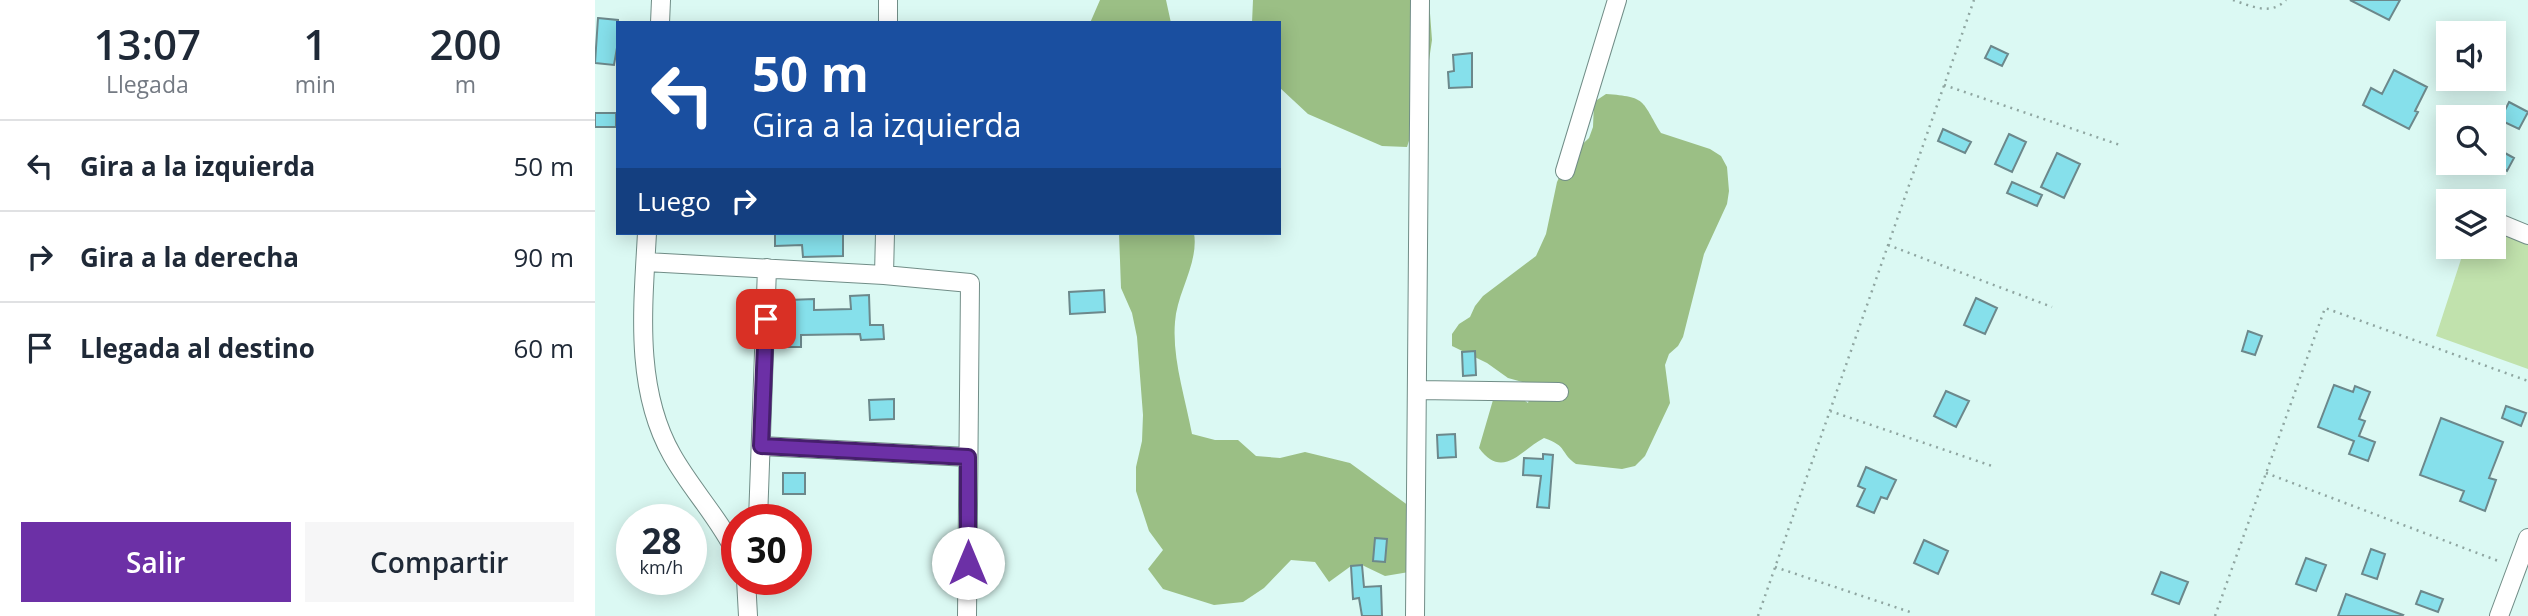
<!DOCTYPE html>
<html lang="es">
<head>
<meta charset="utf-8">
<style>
  body { margin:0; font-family:"Open Sans",sans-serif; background:#f6f6f7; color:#1f2937; height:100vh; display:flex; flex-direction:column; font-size:26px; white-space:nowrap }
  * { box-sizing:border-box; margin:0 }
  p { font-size:23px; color:#747a83 }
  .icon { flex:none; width:38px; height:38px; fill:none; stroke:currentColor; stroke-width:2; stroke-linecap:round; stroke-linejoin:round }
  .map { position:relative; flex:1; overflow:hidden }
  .panel { display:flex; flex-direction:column; background:#fff; width:595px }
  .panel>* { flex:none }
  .top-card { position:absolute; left:21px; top:21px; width:665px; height:214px; border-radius:0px; box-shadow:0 4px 18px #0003; background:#1a4fa0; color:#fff; overflow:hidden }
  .tools { position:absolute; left:1841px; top:21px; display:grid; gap:14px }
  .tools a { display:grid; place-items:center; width:70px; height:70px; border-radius:0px; background:#fff; box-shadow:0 4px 18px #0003; font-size:35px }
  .speed { position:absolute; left:21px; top:504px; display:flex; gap:14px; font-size:35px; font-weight:700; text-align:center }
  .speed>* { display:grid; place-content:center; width:91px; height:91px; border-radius:50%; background:#fff; box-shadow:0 4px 18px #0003; line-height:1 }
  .speed small { font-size:18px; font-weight:400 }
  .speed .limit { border:10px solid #d22; background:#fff; color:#111 }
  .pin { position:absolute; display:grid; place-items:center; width:60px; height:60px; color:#fff; margin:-30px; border-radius:14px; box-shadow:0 4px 10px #0006 }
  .me { position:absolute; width:77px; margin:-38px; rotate:0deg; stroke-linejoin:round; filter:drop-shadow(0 0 5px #0008) }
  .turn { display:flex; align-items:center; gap:24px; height:147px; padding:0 21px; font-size:32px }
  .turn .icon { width:91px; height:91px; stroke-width:2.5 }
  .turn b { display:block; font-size:49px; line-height:60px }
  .then { display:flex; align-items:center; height:66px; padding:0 21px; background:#0003; gap:14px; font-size:26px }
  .eta { display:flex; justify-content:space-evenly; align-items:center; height:119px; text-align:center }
  .eta b { font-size:42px; font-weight:600; line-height:49px }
  .cta { display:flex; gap:14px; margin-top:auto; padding:14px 21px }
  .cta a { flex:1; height:80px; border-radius:0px; background:#6c30a6; color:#fff; font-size:28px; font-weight:600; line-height:80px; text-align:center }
  .cta a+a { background:#f6f6f7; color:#1f2937 }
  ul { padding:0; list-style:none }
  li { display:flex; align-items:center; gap:21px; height:91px; padding:0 21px; border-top:2px solid #e0e1e3 }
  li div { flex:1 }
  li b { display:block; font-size:26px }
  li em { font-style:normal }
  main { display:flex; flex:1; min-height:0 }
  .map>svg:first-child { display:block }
  .green { fill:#c1e2ad }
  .forest { fill:#9bbf85 }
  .building { fill:#86e0eb; stroke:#6c888b; stroke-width:2 }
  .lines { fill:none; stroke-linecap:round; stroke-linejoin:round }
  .minor-casing { stroke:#718d87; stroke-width:20 }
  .path { stroke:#8fa6a1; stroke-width:2.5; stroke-dasharray:2 5; stroke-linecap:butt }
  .minor { stroke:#fff; stroke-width:18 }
  .route-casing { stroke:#461f6c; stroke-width:18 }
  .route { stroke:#6c30a6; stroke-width:12 }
</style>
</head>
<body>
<main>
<section class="panel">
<div class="eta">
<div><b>13:07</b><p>Llegada</p></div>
<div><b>1</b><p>min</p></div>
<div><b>200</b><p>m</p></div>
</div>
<ul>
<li><svg class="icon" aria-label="left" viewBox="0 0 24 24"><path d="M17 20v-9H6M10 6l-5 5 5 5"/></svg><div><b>Gira a la izquierda</b></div><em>50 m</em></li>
<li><svg class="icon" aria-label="right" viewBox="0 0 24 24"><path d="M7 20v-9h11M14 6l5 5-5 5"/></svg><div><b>Gira a la derecha</b></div><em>90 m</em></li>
<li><svg class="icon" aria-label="arrive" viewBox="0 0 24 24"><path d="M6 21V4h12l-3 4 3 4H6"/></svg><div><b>Llegada al destino</b></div><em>60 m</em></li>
</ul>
<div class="cta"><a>Salir</a><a>Compartir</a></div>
</section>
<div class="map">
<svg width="1933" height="616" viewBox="0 0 1933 616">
  <rect width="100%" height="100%" fill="#dbf9f3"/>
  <!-- green -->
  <path class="green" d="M1899,218L1933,231V369L1841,336L1870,247H1899Z"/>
  <!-- forest -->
  <path class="forest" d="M505,0H571L576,23H495Z
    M658,0H834L837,40L829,94L812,147L787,146L713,114L684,87V23H657Z
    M1011,94C1052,97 1046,100 1066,133L1115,149L1126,156L1132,167L1134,191L1132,204L1109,254L1088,337L1083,346L1074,354L1070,365L1075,403L1050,456L1040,466L1027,469L981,464C965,453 973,446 949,438C927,449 908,481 884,448L898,400L923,396L933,403L938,385L913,378L892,363L857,346V334L864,324L875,317L880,306L888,296L941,256L951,234L962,182L974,157L994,138L998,127L999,102Z
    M524,233H599C604,263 582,292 580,322C577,358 590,397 597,434L620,440H643L661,456L685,458L710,452L755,463L814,506V572L790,576L767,565L756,566L734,582L720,562L696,560L669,588L648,602L619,605L568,589L553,569L568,550L554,531L541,491V467L547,441L548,415L542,337L537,313L526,288Z"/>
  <!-- building -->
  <path class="building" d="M1755,0H1805L1794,20Z
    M3,18L23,20V42L19,65L0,63Z
    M1396,46L1413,54L1407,66L1390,58Z
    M877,53V87L854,88L853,72L859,71L858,55Z
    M1799,70L1832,87L1820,111L1823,112L1814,129L1768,105L1776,88L1787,94Z
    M1914,102L1933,112L1924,129L1905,120Z
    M0,113H21V127H0Z
    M1348,129L1376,142L1370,153L1343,141Z
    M1414,134L1431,142L1417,172L1400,164Z
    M1899,147L1919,158L1912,171L1899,164Z
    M1462,153L1485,164L1469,198L1446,187Z
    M1417,182L1447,195L1442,206L1412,193Z
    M180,233H248V256L208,257L207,245L180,246Z
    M509,290L510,312L475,314L474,292Z
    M274,295L275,325H288L289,339L266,340L265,334L206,335V347H187V335H195L194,300L219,299V310L256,309L255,296Z
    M1381,298L1402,308L1390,334L1369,325Z
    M1653,331L1667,336L1660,355L1647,351Z
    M880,351L881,375L868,376L867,352Z
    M1739,385L1758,392L1760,386L1775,392L1764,419L1770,421L1764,436L1780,442L1773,461L1754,454L1759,441L1723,427Z
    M1351,391L1374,401L1361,427L1339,416Z
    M299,399V419L275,420L274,400Z
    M1911,406L1931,413L1926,426L1907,418Z
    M1846,418L1908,442L1894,478L1901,480L1890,511L1865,501L1869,491L1825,475Z
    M860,434L861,457L843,458L842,435Z
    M948,454L958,455L954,508L942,507L946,476L928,475L929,458L948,459Z
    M1271,467L1301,480L1292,499L1286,497L1279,513L1262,506L1270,489L1263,486Z
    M188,473H210V494H188Z
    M780,538L792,539L790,562L778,561Z
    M1329,540L1353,551L1343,574L1319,563Z
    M1776,549L1790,554L1782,579L1767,574Z
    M1711,558L1731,565L1721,591L1701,584Z
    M767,565L769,587L786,586L787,616H767L764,598L758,599L756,566Z
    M1566,572L1593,582L1584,604L1557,594Z
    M1826,591L1848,599L1843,612L1821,604Z
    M1751,594L1808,615L1807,616H1743Z"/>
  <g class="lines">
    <!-- minor casing -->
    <g class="minor-casing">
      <path id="minor" d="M65,23L66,0
        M293,23V0
        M970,171L1022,0
        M1899,221L1933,235
        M52,233C48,307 39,388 77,455C96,489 125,519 142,555
        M51,262L289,275L375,283L372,616
        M289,275L290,233
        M822,390L964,392
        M166,446L373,457
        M163,520L172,268
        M151,579L153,616
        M820,616L825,0
        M1904,616L1933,538"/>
    </g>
    <!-- path -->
    <path class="path" d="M1638,0C1656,6 1676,16 1691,0
      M1349,85L1525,145
      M1293,245L1457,307
      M1235,411L1397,466
      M1671,473L1906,562
      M1180,567L1315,612
      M1163,616L1379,0
      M1620,616L1730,308L1933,381"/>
    <!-- minor -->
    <use href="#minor" class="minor"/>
  </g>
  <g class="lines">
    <!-- route casing -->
    <g class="route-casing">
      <path id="route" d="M171,319L166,446L373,457V563"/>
    </g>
    <!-- route -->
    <use href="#route" class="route"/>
  </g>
</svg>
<div class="tools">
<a><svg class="icon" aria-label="sound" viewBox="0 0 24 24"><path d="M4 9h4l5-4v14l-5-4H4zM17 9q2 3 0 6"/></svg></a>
<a><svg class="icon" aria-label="search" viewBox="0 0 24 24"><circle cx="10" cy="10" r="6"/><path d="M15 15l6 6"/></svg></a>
<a><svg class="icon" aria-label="layers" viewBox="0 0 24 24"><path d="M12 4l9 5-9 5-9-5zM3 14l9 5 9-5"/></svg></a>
</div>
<div class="speed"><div>28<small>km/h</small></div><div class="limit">30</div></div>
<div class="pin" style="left:171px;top:319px;background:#d93025"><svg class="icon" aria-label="arrive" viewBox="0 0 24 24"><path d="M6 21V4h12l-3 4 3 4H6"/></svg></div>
<svg class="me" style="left:373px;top:563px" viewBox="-20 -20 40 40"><circle r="19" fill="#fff"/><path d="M0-13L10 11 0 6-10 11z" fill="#6c30a6"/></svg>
<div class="top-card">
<div class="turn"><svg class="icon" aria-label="left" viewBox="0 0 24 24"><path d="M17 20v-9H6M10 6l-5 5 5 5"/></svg><div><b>50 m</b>Gira a la izquierda</div></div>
<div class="then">Luego<svg class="icon" aria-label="right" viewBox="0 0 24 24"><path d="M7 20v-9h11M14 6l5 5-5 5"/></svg></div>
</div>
</div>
</main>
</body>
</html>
